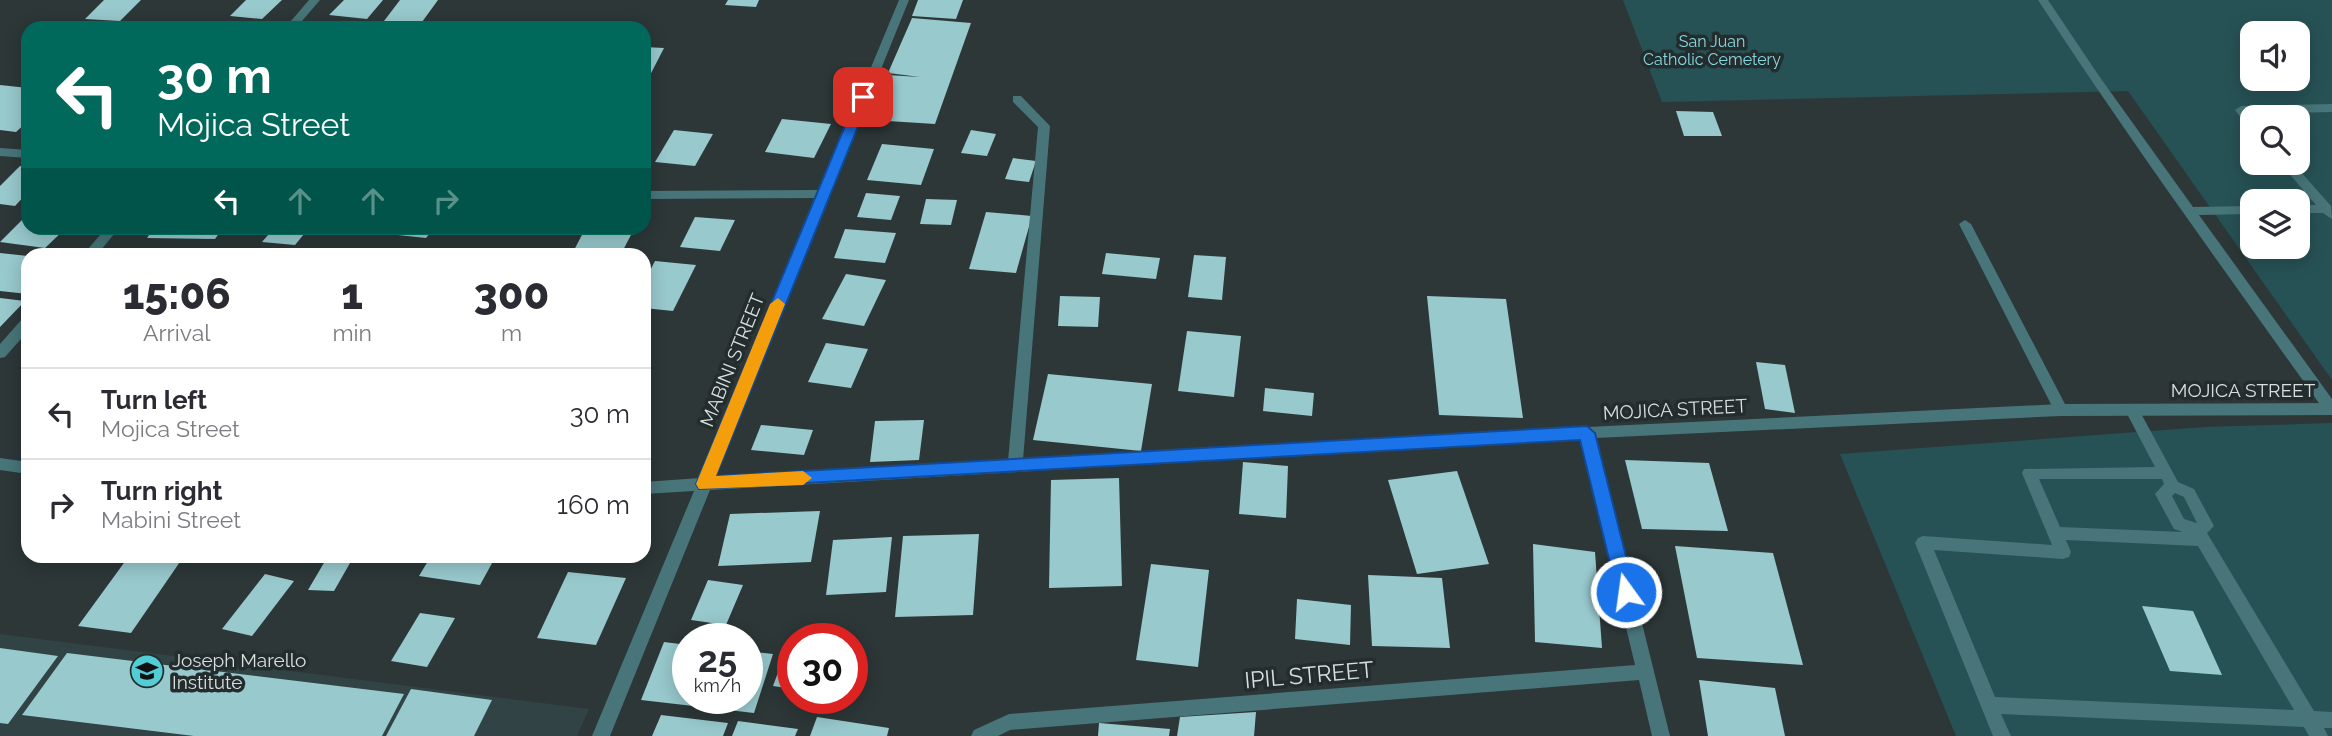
<!DOCTYPE html>
<style>
body{margin:0;font-family:Raleway,sans-serif;background:#f7f7f7;color:#2b2b33;height:100vh;display:flex;flex-direction:column;font-size:26px;white-space:nowrap}
*{box-sizing:border-box;margin:0}
p{font-size:23px;color:#7c7c81}
.icon{flex:none;width:38px;height:38px;fill:none;stroke:currentColor;stroke-width:2;stroke-linecap:round;stroke-linejoin:round}
.map{position:relative;flex:1;overflow:hidden}
.details{position:absolute;left:21px;top:248px;width:630px;height:315px;display:flex;flex-direction:column;background:#fff;border-radius:21px;box-shadow:0 4px 18px #0003}
.details>*{flex:none}
.top-card{position:absolute;left:21px;top:21px;width:630px;height:214px;border-radius:21px;box-shadow:0 4px 18px #0003;background:#00695c;color:#fff;overflow:hidden}
.tools{position:absolute;left:2240px;top:21px;display:grid;gap:14px}
.tools a{display:grid;place-items:center;width:70px;height:70px;border-radius:14px;background:#fff;box-shadow:0 4px 18px #0003;font-size:35px}
.speed{position:absolute;left:672px;top:623px;display:flex;gap:14px;font-size:35px;font-weight:700;text-align:center}
.speed>*{display:grid;place-content:center;width:91px;height:91px;border-radius:50%;background:#fff;box-shadow:0 4px 18px #0003;line-height:1}
.speed small{font-size:18px;font-weight:400}
.speed .limit{border:10px solid #d22;background:#fff;color:#111}
.pin{position:absolute;display:grid;place-items:center;width:60px;height:60px;color:#fff;margin:-30px;border-radius:14px;box-shadow:0 4px 10px #0006}
.me{position:absolute;width:77px;margin:-38px;rotate:346deg;stroke-linejoin:round;filter:drop-shadow(0 0 5px #0008)}
.turn{display:flex;align-items:center;gap:24px;height:147px;padding:0 21px;font-size:32px}
.turn .icon{width:91px;height:91px;stroke-width:2.5}
.turn b{display:block;font-size:49px;line-height:60px}
.lanes{display:flex;align-items:center;height:66px;padding:0 21px;background:#0003;justify-content:center;gap:35px;direction:ltr}
.lanes .off{opacity:.35}
.eta{display:flex;justify-content:space-evenly;align-items:center;height:119px;text-align:center}
.eta b{font-size:42px;font-weight:800;line-height:49px}
ul{padding:0;list-style:none}
li{display:flex;align-items:center;gap:21px;height:91px;padding:0 21px;border-top:2px solid #e1e1e2}
li div{flex:1}
li b{display:block;font-size:26px}
li em{font-style:normal}
.map>svg:first-child{display:block}
.built{fill:#314344}
.green{fill:#275255;fill-rule:evenodd}
.building{fill:#98c9cd}
.lines{fill:none;stroke-linecap:round;stroke-linejoin:round}
.lane{fill:#487579;fill-rule:evenodd}
.street{fill:#487579;fill-rule:evenodd}
.route{fill:#1a73e8;stroke:#114b97;stroke-width:2}
.slow{fill:#f59e0b}
.labels{text-anchor:middle;stroke-width:7;stroke-linejoin:round;paint-order:stroke}
.far-park-label{font-size:16px;fill:#85d8df;stroke:#242d2e}
.street-label{font-size:19px;fill:#d8dede;stroke:#242d2e}
.poi-label{font-size:19px;fill:#d8dede;stroke:#242d2e;text-anchor:start}
.near-street-label{font-size:23px;fill:#d8dede;stroke:#242d2e}
</style>
<div class="map">
<svg width="2332" height="736" viewBox="0 0 2332 736">
<rect width="100%" height="100%" fill="#2d3738"/>
<!-- built -->
<path class="built" d="M0 634 589 709 577 736H0Z"/>
<!-- green -->
<path class="green" d="M1623 0H2332V380L2128 91 1662 102ZM2252 33H2298V79H2252ZM2252 117H2298V163H2252ZM2252 201H2298V247H2252Z
M2332 423V736H1956L1840 454 2205 427Z"/>
<!-- building -->
<path class="building" d="M104 0H141L120 21 85 19Z
M246 0H282L262 19 230 16Z
M344 0H383L367 19 329 15Z
M400 0H438L422 22 384 21Z
M728 0H759L756 7 725 5Z
M918 0H963L956 19 912 16Z
M912 18 971 23 935 124 872 120 888 75 920 77 888 73Z
M644 47 664 48 646 83H644Z
M0 85 28 88V121L16 132 0 130Z
M1676 111 1713 112 1722 136H1684Z
M782 119 831 124 814 158 765 152Z
M674 130 713 134 695 166 655 162Z
M971 130 996 134 987 156 961 153Z
M882 144 934 149 921 185 867 180Z
M1013 158 1036 161 1029 182 1005 179Z
M20 166 28 167V192L15 206 0 204V186Z
M866 193 900 196 891 220 857 217Z
M926 199 957 200 951 225 920 224Z
M986 212 1032 216 1016 273 969 269Z
M28 214V228H66L45 248 0 242Z
M695 217 735 220 720 251 680 247Z
M154 228H223L215 239 147 238Z
M274 228H309L295 245 262 242Z
M383 228H434L426 238 379 233Z
M448 228H469L464 235 444 234Z
M585 229 632 233 620 256H571Z
M845 229 896 233 885 263 834 258Z
M356 249 404 254V256H351Z
M0 253 28 256V294L0 291Z
M1106 253 1160 258 1156 279 1102 274Z
M1194 255 1226 257 1222 300 1188 297Z
M655 261 696 265 673 311 644 308V282Z
M846 274 886 280 864 326 822 319Z
M1060 296 1100 297 1098 327 1058 326Z
M1427 296 1506 299 1523 418 1439 415Z
M0 298 25 301 0 327Z
M1187 331 1241 336 1234 397 1178 391Z
M826 343 868 349 851 388 808 382Z
M1756 362 1785 365 1795 413 1765 409Z
M1048 374 1152 384 1141 451 1033 440Z
M1265 388 1314 393 1312 416 1263 411Z
M924 420 919 460 870 462 875 421Z
M761 425 813 430 804 455 751 450Z
M1625 460 1709 463 1728 531 1642 529Z
M1243 462 1288 466 1286 518 1239 514Z
M1457 471 1489 564 1417 574 1388 480Z
M1119 478 1122 586 1049 588 1051 480Z
M820 511 811 562 718 566 730 514Z
M979 534 973 615 895 617 903 536Z
M892 537 886 592 826 595 833 540Z
M1533 544 1595 552 1602 648 1535 642Z
M1675 546 1773 553 1803 665 1697 658Z
M129 556H184L131 633 78 626Z
M328 556H354L334 591 308 590Z
M431 556H496L480 585 419 576Z
M1151 564 1209 570 1198 667 1136 660Z
M568 572 626 578 596 645 537 638Z
M265 574 294 581 252 636 222 629Z
M1368 575 1442 578 1450 648 1372 646Z
M708 580 743 585 726 625 691 620Z
M1297 599 1351 605 1350 645 1295 639Z
M2142 606 2193 611 2222 675 2170 671Z
M420 613 455 618 427 667 391 661Z
M664 642 688 645V698H747V651L773 654 754 713 641 700Z
M0 648 58 656 8 724 0 723Z
M67 653 404 694 382 736H194L22 715Z
M783 659 793 660V689L773 686Z
M1699 680 1775 688 1785 736H1708Z
M411 689 492 700 474 736H386Z
M1256 712 1254 736H1177L1180 717Z
M661 715 728 723 723 736H652Z
M817 717 889 728 887 736H810Z
M738 721 798 729 795 736H732Z
M1099 723 1170 729 1169 736H1098Z"/>
<g class="lines">
<!-- lane -->
<path class="lane" d="M2038 0H2048L2099 76 2193 207 2252 206V214L2199 215 2332 399V414L2326 413C2228 275 2130 141 2038 0Z
M2332 104V112L2250 114 2253 117 2252 128 2248 127 2235 110 2241 106Z
M2280 163H2293L2331 206 2332 219 2323 213H2298V205H2316Z
M1965 220 1971 224 2066 406 2068 410 2066 414H2056L1959 224Z
M2132 404 2137 406 2178 482 2194 489 2214 526 2207 533 2314 711 2332 712V728H2324L2328 736H2309L2304 727 2001 714 2011 736H1993L1915 543 1918 538 1923 536 2052 545 2022 473 2024 469 2155 467 2125 410 2127 406ZM2039 479H2162L2164 484 2155 494 2174 529 2183 532 2060 527ZM2175 493 2184 497 2197 523 2184 519 2172 496ZM2066 540 2198 546 2294 710 1995 697 1934 550 2063 559 2069 557 2071 552Z"/>
<!-- street -->
<path class="street" d="M309 0H320L296 28H285Z
M899 0H909L715 478 1008 461 1038 127 1013 102V96H1021L1050 126 1023 460 1587 427 2061 404 2332 403V415L2061 416 1596 438 1670 736H1652L1639 680 1010 730 998 736H971L974 730 1009 714 1635 665 1581 439 710 490 610 736H592L694 491 644 494V482L700 478 816 198 644 199V191L820 190Z
M0 148 28 150V158L0 156Z
M106 228H119L96 256H82Z
M28 317V331L5 357 0 358V344L23 318Z
M0 458 28 462V474L0 470Z"/>
</g>
<!-- route -->
<path class="route" d="M863 93 870 97 716 476 1587 426 1595 433 1635 592 1632 598H1619L1617 592 1580 440 699 489 696 484 857 97Z"/>
<!-- slow -->
<path class="slow" d="M778 298 785 304 716 476 803 471 812 478 803 485 699 489 696 484 770 304Z"/>
<!-- icons -->
<defs>
<symbol id="school-disc" viewBox="-11 -11 22 22"><circle r="9.5" fill="#52ccd5" stroke="#242d2e"/><path d="M0-5L7-2L0 1L-7-2ZM-4 1L0 2.5L4 1V4Q0 6-4 4Z" fill="#111"/></symbol>
</defs>
<g fill-rule="evenodd">
<use href="#school-disc" x="128" y="652" width="38" height="38"/>
</g>
<g class="labels">
<!-- far-park labels -->
<g class="far-park-label">
<text x="1712" y="47">San Juan<tspan x="1712" dy="18">Catholic Cemetery</tspan></text>
</g>
<!-- street labels -->
<g class="street-label">
<text transform="translate(732 360) rotate(-68)" y="7">MABINI STREET</text>
<text x="2243" y="397">MOJICA STREET</text>
<text transform="translate(1675 409) rotate(-3)" y="7">MOJICA STREET</text>
</g>
<!-- poi labels -->
<g class="poi-label">
<text x="172" y="667">Joseph Marello<tspan x="172" dy="22">Institute</tspan></text>
</g>
<!-- near-street labels -->
<g class="near-street-label">
<text transform="translate(1309 675) rotate(-5)" y="8">IPIL STREET</text>
</g>
</g>
</svg>
<div class="tools">
<a><svg class="icon" aria-label="sound" viewBox="0 0 24 24"><path d="M4 9h4l5-4v14l-5-4H4zM17 9q2 3 0 6"/></svg></a>
<a><svg class="icon" aria-label="search" viewBox="0 0 24 24"><circle cx="10" cy="10" r="6"/><path d="M15 15l6 6"/></svg></a>
<a><svg class="icon" aria-label="layers" viewBox="0 0 24 24"><path d="M12 4l9 5-9 5-9-5zM3 14l9 5 9-5"/></svg></a>
</div>
<div class="speed"><div>25<small>km/h</small></div><div class="limit">30</div></div>
<div class="pin" style="left:863px;top:97px;background:#d93025"><svg class="icon" aria-label="arrive" viewBox="0 0 24 24"><path d="M6 21V4h12l-3 4 3 4H6"/></svg></div>
<svg class="me" style="left:1626px;top:592px" viewBox="-20 -20 40 40"><circle r="17" fill="#1a73e8" stroke="#fff" stroke-width="3"/><path d="M0-11L8 9 0 5-8 9z" fill="#fff"/></svg>
<div class="top-card">
<div class="turn"><svg class="icon" aria-label="left" viewBox="0 0 24 24"><path d="M17 20v-9H6M10 6l-5 5 5 5"/></svg><div><b>30 m</b>Mojica Street</div></div>
<div class="lanes"><svg class="icon" aria-label="left" viewBox="0 0 24 24"><path d="M17 20v-9H6M10 6l-5 5 5 5"/></svg><svg class="icon off" aria-label="ahead" viewBox="0 0 24 24"><path d="M12 20V5M6 11l6-6 6 6"/></svg><svg class="icon off" aria-label="ahead" viewBox="0 0 24 24"><path d="M12 20V5M6 11l6-6 6 6"/></svg><svg class="icon off" aria-label="right" viewBox="0 0 24 24"><path d="M7 20v-9h11M14 6l5 5-5 5"/></svg></div>
</div>
<section class="details">
<div class="eta">
<div><b>15:06</b><p>Arrival</p></div>
<div><b>1</b><p>min</p></div>
<div><b>300</b><p>m</p></div>
</div>
<ul>
<li><svg class="icon" aria-label="left" viewBox="0 0 24 24"><path d="M17 20v-9H6M10 6l-5 5 5 5"/></svg><div><b>Turn left</b><p>Mojica Street</p></div><em>30 m</em></li>
<li><svg class="icon" aria-label="right" viewBox="0 0 24 24"><path d="M7 20v-9h11M14 6l5 5-5 5"/></svg><div><b>Turn right</b><p>Mabini Street</p></div><em>160 m</em></li>
</ul>
</section>
</div>
